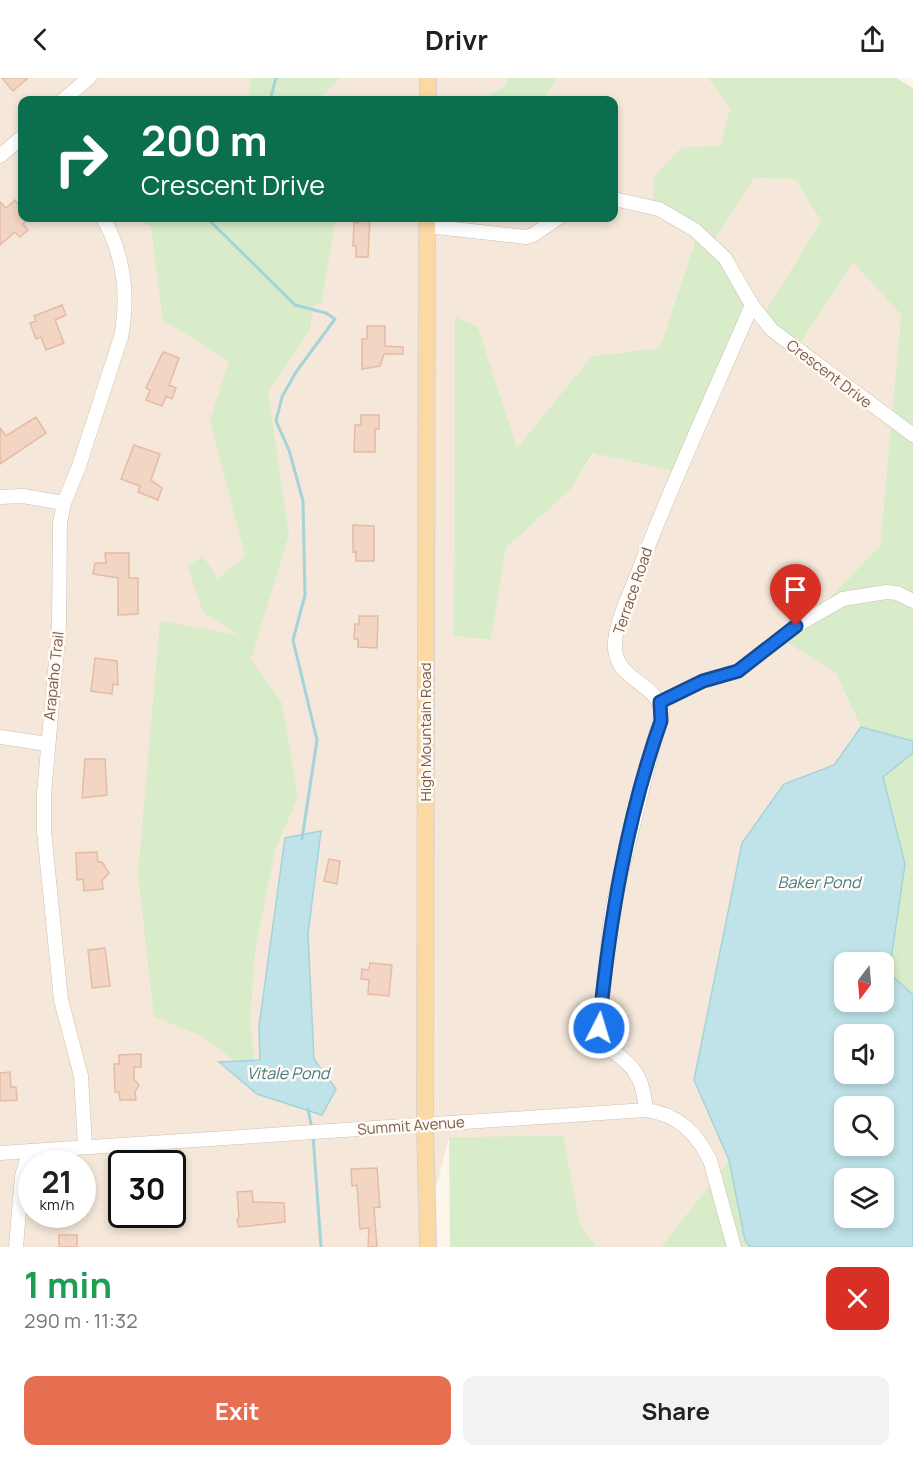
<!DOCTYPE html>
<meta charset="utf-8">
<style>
body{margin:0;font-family:Manrope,sans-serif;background:#f2f2f2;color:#202124;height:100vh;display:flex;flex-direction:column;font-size:22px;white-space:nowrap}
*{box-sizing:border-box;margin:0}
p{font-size:20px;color:#757577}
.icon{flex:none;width:33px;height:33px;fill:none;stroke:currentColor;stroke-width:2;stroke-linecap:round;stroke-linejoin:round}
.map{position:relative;height:1169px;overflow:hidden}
.panel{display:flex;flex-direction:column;background:#fff;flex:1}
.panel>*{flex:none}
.hud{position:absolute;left:18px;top:18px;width:600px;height:126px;border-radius:12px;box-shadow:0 3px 9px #0003;background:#0b6e4f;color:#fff;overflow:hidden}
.needle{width:39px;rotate:196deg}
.fabs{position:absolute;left:834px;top:874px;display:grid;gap:12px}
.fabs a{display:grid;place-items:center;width:60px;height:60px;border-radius:12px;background:#fff;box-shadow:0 3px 9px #0003;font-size:30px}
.speed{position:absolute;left:18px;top:1072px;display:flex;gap:12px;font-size:30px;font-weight:700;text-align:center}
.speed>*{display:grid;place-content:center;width:78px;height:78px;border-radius:50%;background:#fff;box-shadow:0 3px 9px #0003;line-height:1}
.speed small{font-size:15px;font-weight:400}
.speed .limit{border:3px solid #111;border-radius:9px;background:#fff;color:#111}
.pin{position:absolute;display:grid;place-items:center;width:51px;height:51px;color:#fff;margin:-62px -26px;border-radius:50% 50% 50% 0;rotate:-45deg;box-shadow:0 0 6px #0007}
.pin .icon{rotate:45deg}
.me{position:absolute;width:66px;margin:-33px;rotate:5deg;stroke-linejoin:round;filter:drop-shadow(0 0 4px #0008)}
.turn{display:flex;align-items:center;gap:21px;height:126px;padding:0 24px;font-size:27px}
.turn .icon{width:78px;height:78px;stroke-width:2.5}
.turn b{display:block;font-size:42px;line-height:51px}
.round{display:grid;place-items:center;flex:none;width:63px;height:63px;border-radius:12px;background:#f2f2f2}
.headline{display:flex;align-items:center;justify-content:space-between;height:102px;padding:0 24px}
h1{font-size:36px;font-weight:700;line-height:45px;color:#1e9e55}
.button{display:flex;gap:12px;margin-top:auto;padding:12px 24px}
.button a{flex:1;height:69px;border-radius:12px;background:#e76f51;color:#fff;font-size:24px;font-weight:700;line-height:69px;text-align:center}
.button a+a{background:#f2f2f2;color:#202124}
header{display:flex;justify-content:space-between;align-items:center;height:78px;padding:0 24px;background:#fff;font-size:27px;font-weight:700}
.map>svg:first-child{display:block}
.residential{fill:#f5e8da;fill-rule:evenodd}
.green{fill:#d8ecc9}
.water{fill:#bfe3e8;stroke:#a5d3da;stroke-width:1.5;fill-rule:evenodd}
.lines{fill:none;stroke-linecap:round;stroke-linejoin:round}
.stream{stroke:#a5d3da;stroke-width:3}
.building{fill:#f3d5c3;stroke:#e6bba3;stroke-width:1.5}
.minor-casing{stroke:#d1beb0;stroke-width:15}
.major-casing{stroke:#dad1cd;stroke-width:18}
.minor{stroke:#fff;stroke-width:14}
.major{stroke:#fbd9a5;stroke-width:16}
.route-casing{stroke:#114b97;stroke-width:15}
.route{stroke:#1a73e8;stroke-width:10}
.labels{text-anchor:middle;stroke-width:5;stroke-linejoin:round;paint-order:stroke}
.street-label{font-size:15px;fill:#7a5c4d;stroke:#fffaf3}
.water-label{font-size:16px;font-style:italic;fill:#437c86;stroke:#fffaf3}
</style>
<header><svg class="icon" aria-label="back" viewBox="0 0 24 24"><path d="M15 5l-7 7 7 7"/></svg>Drivr<svg class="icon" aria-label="share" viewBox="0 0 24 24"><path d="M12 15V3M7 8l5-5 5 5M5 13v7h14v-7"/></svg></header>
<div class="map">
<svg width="913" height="1169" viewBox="0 0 913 1169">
<rect width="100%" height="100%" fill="#fdf6ec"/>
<!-- residential -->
<path class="residential" d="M0 0H507L506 7 485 21 495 22H22V140H614V22H543L557 0H708L730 31 720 68 682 69 697 157 660 270 592 278 517 371 478 250 455 239 454 558 491 562 506 470 571 411 594 375 677 394 710 169 754 100 795 101 821 143 760 244 798 269 853 183 901 237 880 468 786 563 835 594 861 649 834 687 784 706 694 1001 729 1082 661 1169H587L449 1059 421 1169H0ZM32 1086H82V1137H32ZM122 1086H172V1137H122Z"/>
<!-- green -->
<path class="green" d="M250 0H340L317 22H249Z
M507 0H557L543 22 484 20 506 7Z
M708 0H896L913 10V663L861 649 835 594 786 564 880 468 901 237 853 184 798 269 759 244 821 143 795 101 754 100 710 169 748 225 677 394 593 375 571 411 506 470 491 562 454 558 455 239 478 249 517 370 592 278 660 270 697 157 653 125 654 99 682 69 720 68 730 31Z
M136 140H336L321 226 313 227 310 252 268 314 289 457 251 581 282 625 298 719 275 772 255 874 250 943 256 999 200 957 154 939 138 797 160 543 240 557 203 534 187 488 203 478 218 501 245 478 210 342 229 283 163 242 151 149Z
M913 675V917L889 895 905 786 883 699Z
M563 1058 580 1147 597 1169H450L449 1059Z
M729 1082 745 1162 750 1169H661Z"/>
<!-- water -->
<path class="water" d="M861 649 913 663V675L883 699 905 786 889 895 913 917V1169H750L745 1162 729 1082 694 1002 742 765 784 706 834 687ZM844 885H884V924H844ZM844 957H884V996H844ZM844 1029H884V1068H844ZM844 1101H884V1140H844Z
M321 753 308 856 314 981 336 1011 322 1037 257 1016 219 984 260 982 259 948 285 760Z"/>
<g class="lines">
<!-- stream -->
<path class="stream" d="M270 22 276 0
M207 140 295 227 326 235 335 241 296 294 282 319 276 343 289 372 303 423 305 517 293 562 317 662 302 761
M308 1031 312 1051
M313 1057 321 1169"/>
</g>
<!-- building -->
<path class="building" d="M2 0H28L13 13Z
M15 122 22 131V140H30L23 146 28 152 20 159 15 154 0 167V124L6 130Z
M358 140H370L368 179H356V168H353L354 144 358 145Z
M62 227 66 237 55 242 64 265 46 272 41 259 36 261 30 245 36 243 34 238Z
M367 248H385V268L403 269V276H384L380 288 362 291V261H367Z
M163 274 179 280 169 307 176 310 172 321 166 318 162 328 146 322 150 312 146 310Z
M361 337H379V351H375V374H354L355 347H361Z
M36 339 46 355 0 386V350L6 358Z
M134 367 160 376 151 402 162 410 158 422 138 414 140 408 121 401Z
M353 447 374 448V483H356V473L353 474Z
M105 475H129V500H138V536L118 537V500L93 496 95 485H106Z
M359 538H378L377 570 358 569V561H354L355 546H359Z
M95 580 117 583 118 607 113 606 112 616 91 613Z
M85 681H105L107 717 82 720Z
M97 774 98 784H102L109 795 102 803 103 811 84 813 83 801 77 802 76 775Z
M329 781 340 783 337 806 324 803Z
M105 870 110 908 92 910 88 872Z
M370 885 392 887 389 918 368 916 369 902 361 901 362 891 369 892Z
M141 976V989H134V1001L139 1007 135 1014 136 1022H120L119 1014H115L114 986H119V977Z
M10 994 11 1009H16L17 1022 0 1023V995Z
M377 1090 380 1129 374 1130 377 1169H368L369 1150 360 1151 357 1107 352 1108 351 1091Z
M252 1113 253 1124 284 1125 285 1144 239 1149 237 1142 239 1139 237 1114Z
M59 1157H77V1169H59Z"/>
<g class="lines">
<defs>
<path id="minor" d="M63 22 89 0
M0 78 22 59
M614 121 659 131 695 152 725 180 752 227 772 252 913 357
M427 148 526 159 533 157 558 140
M0 419 23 418 64 425
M660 624 703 603 738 593 796 548 843 521 886 514 897 515 913 523
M0 659 47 666
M646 1032C644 1018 643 1006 635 994 623 976 604 974 599 950L612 831 662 633C655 604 618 603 615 571 613 549 631 513 639 492 673 402 714 315 752 227
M85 1068 81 998 61 922 44 753V716L59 548 60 445 64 425 79 388 121 259C129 217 124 177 103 140
M0 1075 646 1032C677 1036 696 1054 710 1082L734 1169
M16 1169 22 1098 30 1073"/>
<path id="major" d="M428 22V0
M427 140 425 1047 428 1169"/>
</defs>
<!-- minor casing -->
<use href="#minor" class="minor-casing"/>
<!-- major casing -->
<use href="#major" class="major-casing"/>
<!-- minor -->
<use href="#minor" class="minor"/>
<!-- major -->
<use href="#major" class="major"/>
</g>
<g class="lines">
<defs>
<path id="route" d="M599 950C609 846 626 742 661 643L660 624 703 603 738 593 796 548"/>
</defs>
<!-- route casing -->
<use href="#route" class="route-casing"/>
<!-- route -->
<use href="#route" class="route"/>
</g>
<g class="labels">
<!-- street labels -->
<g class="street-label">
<text transform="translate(829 296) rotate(37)" y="5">Crescent Drive</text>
<text transform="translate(633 513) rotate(-71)" y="5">Terrace Road</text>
<text transform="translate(54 598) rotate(-84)" y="5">Arapaho Trail</text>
<text transform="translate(426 654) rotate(-90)" y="5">High Mountain Road</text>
<text transform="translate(411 1048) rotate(-4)" y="5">Summit Avenue</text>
</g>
<!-- water labels -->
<g class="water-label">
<text x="819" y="810">Baker Pond</text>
<text x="288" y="1001">Vitale Pond</text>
</g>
</g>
</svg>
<div class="fabs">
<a><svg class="needle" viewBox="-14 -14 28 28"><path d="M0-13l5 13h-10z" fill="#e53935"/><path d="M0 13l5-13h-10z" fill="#757577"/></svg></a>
<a><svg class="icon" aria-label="sound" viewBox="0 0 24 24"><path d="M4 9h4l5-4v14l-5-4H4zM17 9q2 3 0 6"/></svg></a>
<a><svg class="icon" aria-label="search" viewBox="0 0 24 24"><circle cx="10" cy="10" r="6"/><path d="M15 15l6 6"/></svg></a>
<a><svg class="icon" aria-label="layers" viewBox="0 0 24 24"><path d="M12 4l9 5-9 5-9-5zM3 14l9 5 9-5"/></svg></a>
</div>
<div class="speed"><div>21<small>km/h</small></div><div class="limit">30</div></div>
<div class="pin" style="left:796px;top:548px;background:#d93025"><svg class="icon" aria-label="arrive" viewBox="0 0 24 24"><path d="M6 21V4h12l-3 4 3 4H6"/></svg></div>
<svg class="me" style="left:599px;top:950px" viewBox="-20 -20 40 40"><circle r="17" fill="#1a73e8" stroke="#fff" stroke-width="3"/><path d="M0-11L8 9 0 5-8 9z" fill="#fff"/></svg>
<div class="hud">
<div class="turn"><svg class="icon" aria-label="right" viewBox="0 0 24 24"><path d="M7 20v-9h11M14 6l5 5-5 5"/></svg><div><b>200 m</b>Crescent Drive</div></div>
</div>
</div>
<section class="panel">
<div class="headline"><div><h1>1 min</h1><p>290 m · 11:32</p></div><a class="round" style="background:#d93025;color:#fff"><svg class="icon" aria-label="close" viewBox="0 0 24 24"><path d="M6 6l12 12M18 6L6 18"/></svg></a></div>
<div class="button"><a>Exit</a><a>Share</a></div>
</section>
